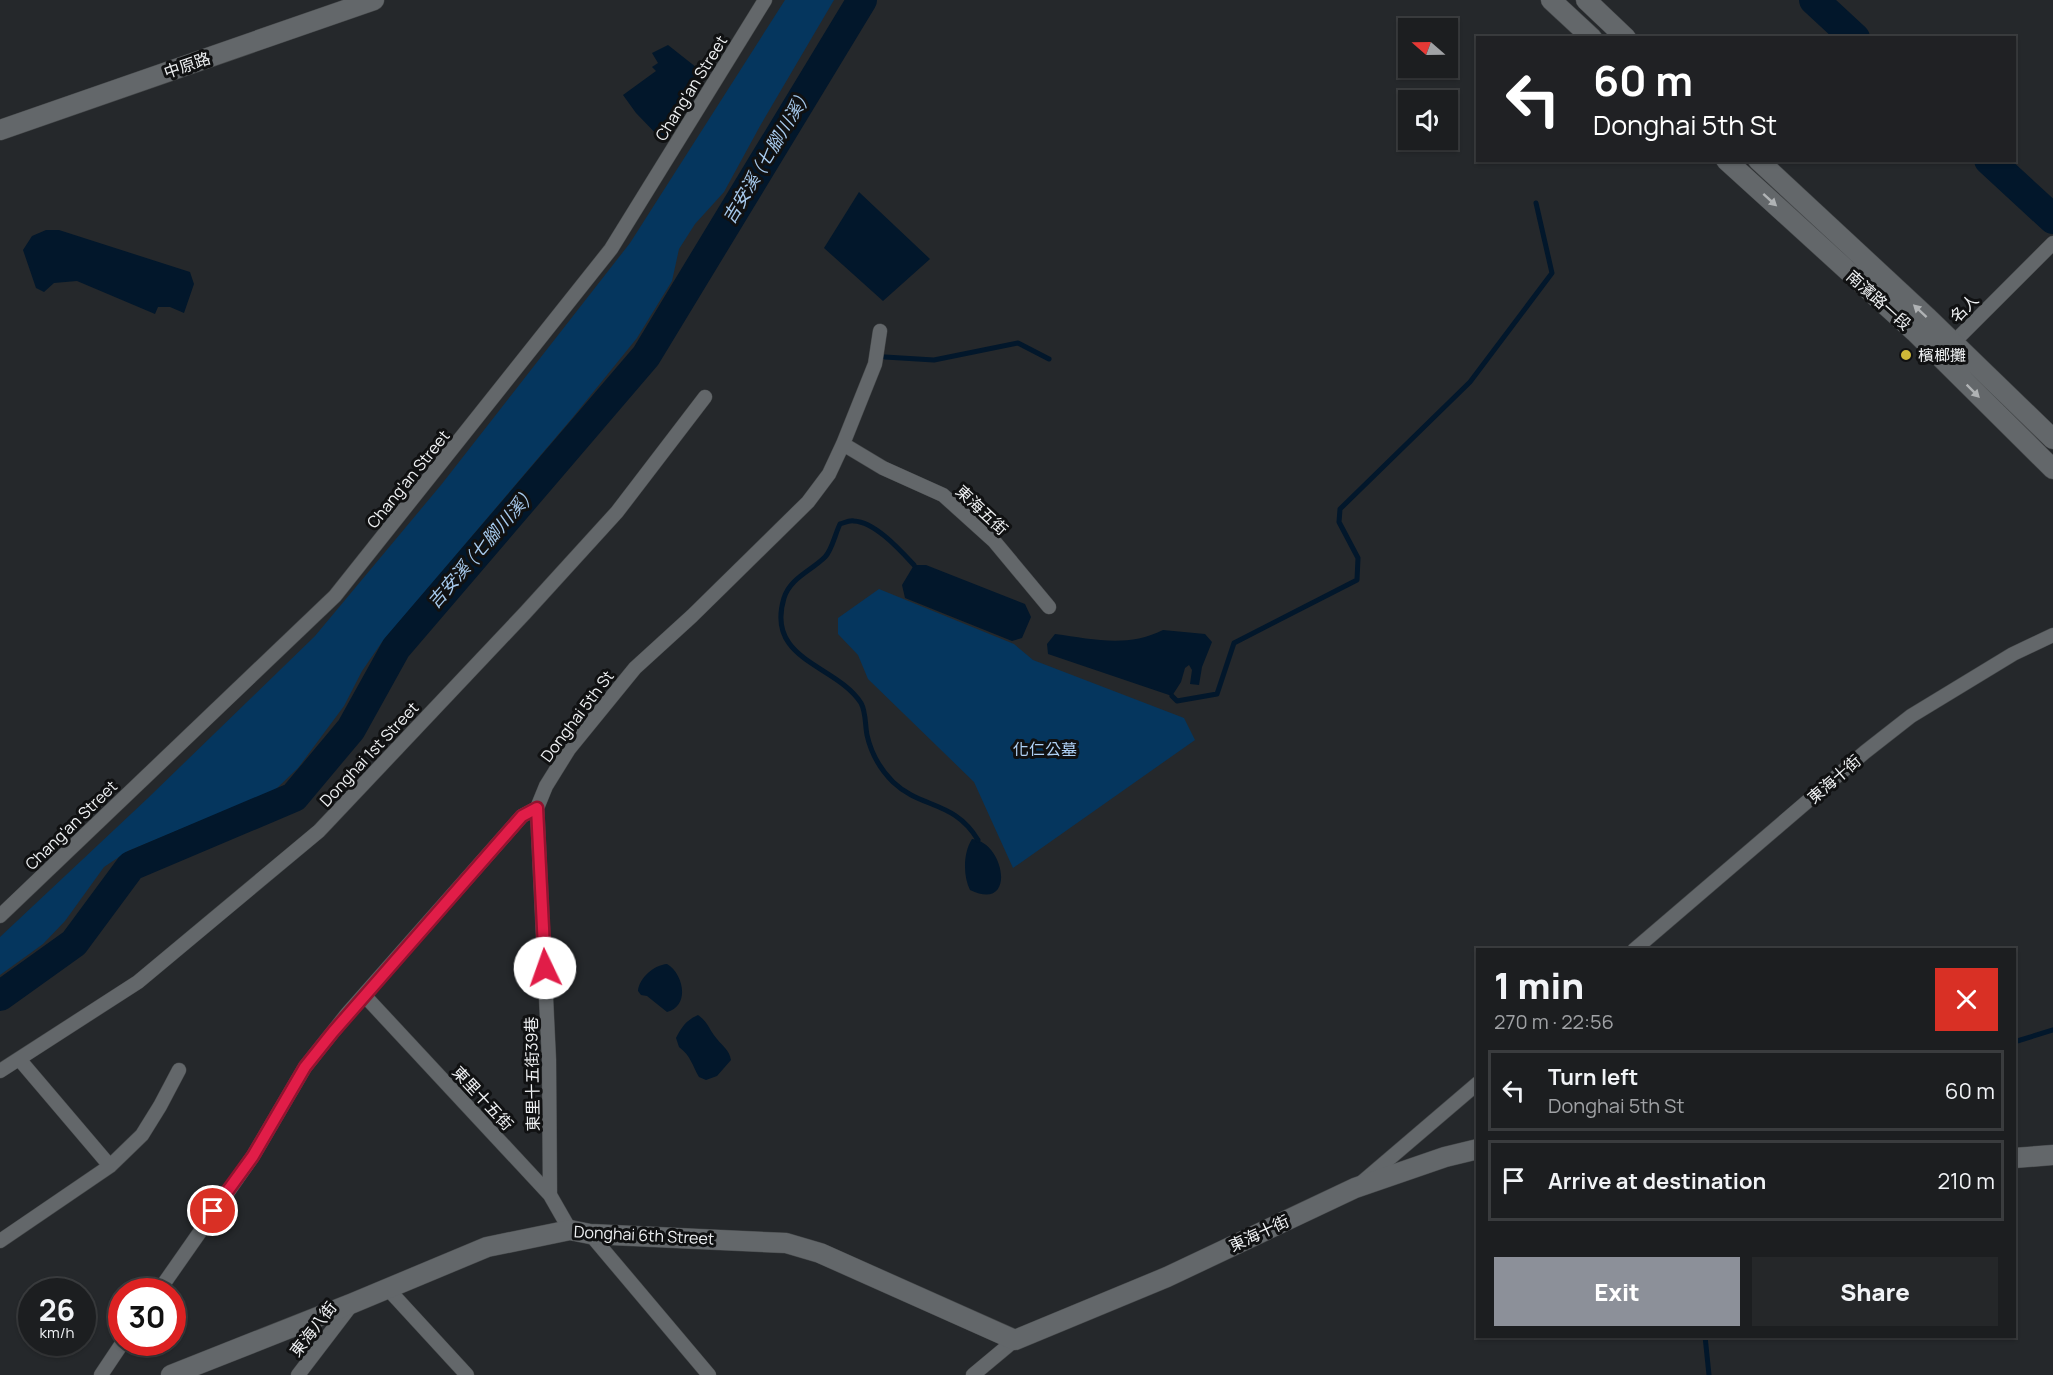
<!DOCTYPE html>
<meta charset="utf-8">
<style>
body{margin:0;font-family:Manrope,"Noto Sans TC",sans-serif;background:#252729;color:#f1f3f6;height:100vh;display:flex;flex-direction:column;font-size:22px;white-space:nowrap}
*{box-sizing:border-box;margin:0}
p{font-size:20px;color:#a0a2a5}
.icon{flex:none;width:33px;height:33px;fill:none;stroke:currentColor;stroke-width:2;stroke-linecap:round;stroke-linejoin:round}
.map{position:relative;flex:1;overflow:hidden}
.drawer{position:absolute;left:1476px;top:948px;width:540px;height:390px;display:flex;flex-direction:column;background:#1c1e20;border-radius:0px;box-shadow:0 2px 4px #0004,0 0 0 2px #3a3c3e}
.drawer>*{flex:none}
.hud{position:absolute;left:1476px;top:36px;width:540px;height:126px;border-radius:0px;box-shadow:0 2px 4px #0004,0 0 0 2px #3a3c3e;background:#202124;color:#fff;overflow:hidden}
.needle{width:39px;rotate:290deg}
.tools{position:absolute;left:1398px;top:18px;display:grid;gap:12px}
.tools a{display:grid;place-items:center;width:60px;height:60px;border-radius:0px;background:#1c1e20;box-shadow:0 2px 4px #0004,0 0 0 2px #3a3c3e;font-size:30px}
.speed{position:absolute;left:18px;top:1278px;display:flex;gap:12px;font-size:30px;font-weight:700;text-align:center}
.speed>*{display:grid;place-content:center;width:78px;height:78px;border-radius:50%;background:#1c1e20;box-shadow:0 2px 4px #0004,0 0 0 2px #3a3c3e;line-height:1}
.speed small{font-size:15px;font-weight:400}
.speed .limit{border:9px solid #d22;background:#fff;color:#111}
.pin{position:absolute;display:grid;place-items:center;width:51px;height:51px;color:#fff;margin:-26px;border:3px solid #fff;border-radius:50%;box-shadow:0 2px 6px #0007}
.me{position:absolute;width:66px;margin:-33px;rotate:357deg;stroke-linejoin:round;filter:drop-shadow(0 0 4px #0008)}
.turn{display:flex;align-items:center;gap:21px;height:126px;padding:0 18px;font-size:27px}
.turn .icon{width:78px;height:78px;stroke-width:2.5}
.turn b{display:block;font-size:42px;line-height:51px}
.round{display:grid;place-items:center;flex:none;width:63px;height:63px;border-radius:0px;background:#252729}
.headline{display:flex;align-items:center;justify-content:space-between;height:102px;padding:0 18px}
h1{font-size:36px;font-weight:800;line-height:45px}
.primary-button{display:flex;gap:12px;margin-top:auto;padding:12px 18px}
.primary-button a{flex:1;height:69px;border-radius:0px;background:#8c9099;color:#fff;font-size:24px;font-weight:800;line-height:69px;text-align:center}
.primary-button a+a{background:#252729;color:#f1f3f6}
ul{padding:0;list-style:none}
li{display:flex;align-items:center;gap:18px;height:81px;margin:0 12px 9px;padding:0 6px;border:3px solid #3a3c3e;border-radius:0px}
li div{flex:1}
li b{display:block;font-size:22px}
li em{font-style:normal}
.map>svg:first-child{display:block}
.green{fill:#05365e}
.water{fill:#02172b}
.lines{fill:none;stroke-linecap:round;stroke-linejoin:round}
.stream{stroke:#02172b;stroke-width:5}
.river{stroke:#02172b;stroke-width:30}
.street-casing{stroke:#444749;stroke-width:15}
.secondary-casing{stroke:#444749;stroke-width:21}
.street{stroke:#63676a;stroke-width:14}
.secondary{stroke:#63676a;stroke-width:20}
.oneway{fill:#b0b3b5}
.route-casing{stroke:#92132f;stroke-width:15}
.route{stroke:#e11d48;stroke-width:10}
.poi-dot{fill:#ceb838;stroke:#101112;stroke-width:2}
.labels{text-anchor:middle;stroke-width:6;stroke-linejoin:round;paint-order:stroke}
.street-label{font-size:16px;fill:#eff1f3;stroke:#101112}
.poi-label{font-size:16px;fill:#eff1f3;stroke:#101112;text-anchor:start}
.park-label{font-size:16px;fill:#b0d2f6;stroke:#101112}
.water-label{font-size:18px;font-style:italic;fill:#a7caed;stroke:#101112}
</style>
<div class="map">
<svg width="2053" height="1375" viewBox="0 0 2053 1375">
<rect width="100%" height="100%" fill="#25282b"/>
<!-- green -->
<path class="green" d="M785 0H834L760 126 724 192 695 224 679 249 672 281 637 338 573 417 382 642 362 671 344 706 298 768 275 790 128 851 104 867 65 921 43 944 0 975V937L148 798 315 636 441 485 630 243Z
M879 589 1014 644 1033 660 1184 718 1195 740 1013 868 974 782 868 679 858 655 838 634V618Z"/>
<!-- water -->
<path class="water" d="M668 45 706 75 664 142 636 113 623 95 656 71 652 67 658 63 652 53Z
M859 192 930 259 883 301 824 248Z
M46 230H59L190 272 194 284 184 313 170 307H158L155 314 77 281 54 283 44 292 36 288 23 250 32 236Z
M914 565H926L1025 604 1031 617 1022 638 1012 641 905 598 902 585Z
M1163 630 1205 634 1212 642 1202 667 1199 685 1190 684 1192 670 1189 665 1185 668 1181 682 1172 696 1048 654 1047 644 1055 634C1093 639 1127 648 1163 630Z
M972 839C1005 842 1017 913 970 890 963 876 963 853 972 839Z
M667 964C684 974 690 1006 667 1012L647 996 641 995 638 991C639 978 654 965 667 964Z
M698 1015C709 1023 709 1030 717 1039 723 1047 729 1049 731 1060L717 1076 706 1080 699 1077C692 1065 691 1056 679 1047L676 1038C682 1026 687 1020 698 1015Z"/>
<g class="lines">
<!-- stream -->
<path class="stream" d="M885 357 934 360 1018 343 1049 359
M914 565C900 550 875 522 854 521 849 520 844 523 840 524 835 534 832 550 825 557 811 571 790 578 784 598 765 661 836 664 861 703 866 712 865 725 867 735 871 753 880 769 893 782 921 809 954 800 978 840
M1172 696 1177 701 1217 694 1234 643 1357 580 1358 558 1339 522 1340 509 1470 382 1552 273 1536 203
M2014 1042 2053 1030
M1705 1336 1709 1375"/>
<!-- river -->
<path class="river" d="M1814 0 1855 38
M1989 160 2053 219
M0 996 74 943 131 866 294 797 351 729 396 648 646 356 862 0"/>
<defs>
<path id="street" d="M1947 349 2053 243
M843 444 883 468 943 495 994 541 1049 607
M537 808 549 1060 550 1195
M0 916 335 596 611 249 765 0
M1634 950 1865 752 1911 716 2013 654 2053 635
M364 995 550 1195 570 1230
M19 1059 110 1166
M0 1071 138 982 319 831 525 613 617 512 705 397
M1361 1183 1478 1083
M590 1234 709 1375
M0 1241 110 1166 142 1135 160 1106 179 1070
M387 1288 467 1375
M158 1292 253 1156 305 1067 347 1014 522 816 537 808 546 786 569 749 635 668 692 616 808 502 829 474 843 444 875 364 880 331
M101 1375 123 1342
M298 1375 353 1303
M973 1375 1015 1340"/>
<path id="secondary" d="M1551 0 1592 38
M1586 0 1626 38
M0 130 374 0
M1726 160 1915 332 2053 469
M1758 160 1927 317 2053 439
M2014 1158 2053 1155
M171 1375 353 1303 487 1247 570 1230 590 1234 786 1243 820 1253 1015 1340 1167 1277 1355 1188 1445 1157 1478 1149"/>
</defs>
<!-- street casing -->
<use href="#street" class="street-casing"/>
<!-- secondary casing -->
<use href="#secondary" class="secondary-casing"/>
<!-- street -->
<use href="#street" class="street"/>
<!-- secondary -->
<use href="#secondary" class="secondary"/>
</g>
<!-- one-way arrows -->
<defs><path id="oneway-solid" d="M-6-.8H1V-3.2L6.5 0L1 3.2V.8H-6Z" transform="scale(1.5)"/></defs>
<g class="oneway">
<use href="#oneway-solid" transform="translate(1770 200) rotate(42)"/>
<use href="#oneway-solid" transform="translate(1920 311) rotate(-137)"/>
<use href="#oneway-solid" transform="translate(1973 391) rotate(45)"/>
</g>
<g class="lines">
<defs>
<path id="route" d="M213 1211 253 1156 305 1067 333 1032 522 816 537 808 545 968"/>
</defs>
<!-- route casing -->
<use href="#route" class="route-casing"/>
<!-- route -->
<use href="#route" class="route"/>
</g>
<!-- markers -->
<circle class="poi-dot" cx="1906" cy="355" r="6"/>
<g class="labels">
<!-- street labels -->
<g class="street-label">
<text transform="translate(187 65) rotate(-19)" y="6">中原路</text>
<text transform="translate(691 88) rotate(-58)" y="6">Chang'an Street</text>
<text transform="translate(1879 300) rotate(42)" y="6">南濱路一段</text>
<text transform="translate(1964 308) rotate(-45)" y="6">名人</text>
<text transform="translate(408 479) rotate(-51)" y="6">Chang'an Street</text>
<text transform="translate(982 510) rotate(43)" y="6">東海五街</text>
<text transform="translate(577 716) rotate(-53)" y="6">Donghai 5th St</text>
<text transform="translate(369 754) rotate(-47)" y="6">Donghai 1st Street</text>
<text transform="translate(1834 779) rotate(-41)" y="6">東海十街</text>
<text transform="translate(71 825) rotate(-44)" y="6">Chang'an Street</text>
<text transform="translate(532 1074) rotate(-91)" y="6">東里十五街39巷</text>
<text transform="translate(483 1098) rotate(47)" y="6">東里十五街</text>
<text transform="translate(1259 1233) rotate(-25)" y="6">東海十街</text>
<text transform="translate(644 1235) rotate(3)" y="6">Donghai 6th Street</text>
<text transform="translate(313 1329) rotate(-52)" y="6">東海八街</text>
</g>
<!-- poi labels -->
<g class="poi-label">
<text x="1918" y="361">檳榔攤</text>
</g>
<!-- park labels -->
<g class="park-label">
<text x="1045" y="755">化仁公墓</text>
</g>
<!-- water labels -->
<g class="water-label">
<text transform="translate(765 160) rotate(-59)" y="6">吉安溪 (七腳川溪)</text>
<text transform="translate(479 551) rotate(-49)" y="6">吉安溪 (七腳川溪)</text>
</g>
</g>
</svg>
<div class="tools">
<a><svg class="needle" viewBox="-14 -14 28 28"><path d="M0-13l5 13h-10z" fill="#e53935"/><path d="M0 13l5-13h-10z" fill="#a0a2a5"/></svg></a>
<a><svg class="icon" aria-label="sound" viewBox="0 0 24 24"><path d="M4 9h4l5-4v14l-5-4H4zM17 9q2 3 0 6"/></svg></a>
</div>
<div class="speed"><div>26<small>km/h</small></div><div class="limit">30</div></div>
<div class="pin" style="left:213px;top:1211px;background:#d93025"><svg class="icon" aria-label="arrive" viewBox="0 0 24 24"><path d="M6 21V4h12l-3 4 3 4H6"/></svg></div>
<svg class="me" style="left:545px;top:968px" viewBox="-20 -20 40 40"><circle r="19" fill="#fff"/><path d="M0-13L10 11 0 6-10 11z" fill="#e11d48"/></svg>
<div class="hud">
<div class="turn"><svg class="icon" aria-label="left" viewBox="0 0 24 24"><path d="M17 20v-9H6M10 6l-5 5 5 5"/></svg><div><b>60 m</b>Donghai 5th St</div></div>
</div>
<section class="drawer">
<div class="headline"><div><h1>1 min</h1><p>270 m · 22:56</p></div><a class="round" style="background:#d93025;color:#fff"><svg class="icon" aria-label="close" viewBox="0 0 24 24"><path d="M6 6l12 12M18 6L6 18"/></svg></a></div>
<ul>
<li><svg class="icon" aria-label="left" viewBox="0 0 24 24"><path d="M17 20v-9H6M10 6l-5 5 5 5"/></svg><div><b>Turn left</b><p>Donghai 5th St</p></div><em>60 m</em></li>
<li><svg class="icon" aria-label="arrive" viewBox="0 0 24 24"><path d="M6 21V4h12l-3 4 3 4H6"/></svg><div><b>Arrive at destination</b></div><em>210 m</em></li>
</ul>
<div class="primary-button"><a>Exit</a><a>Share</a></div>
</section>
</div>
